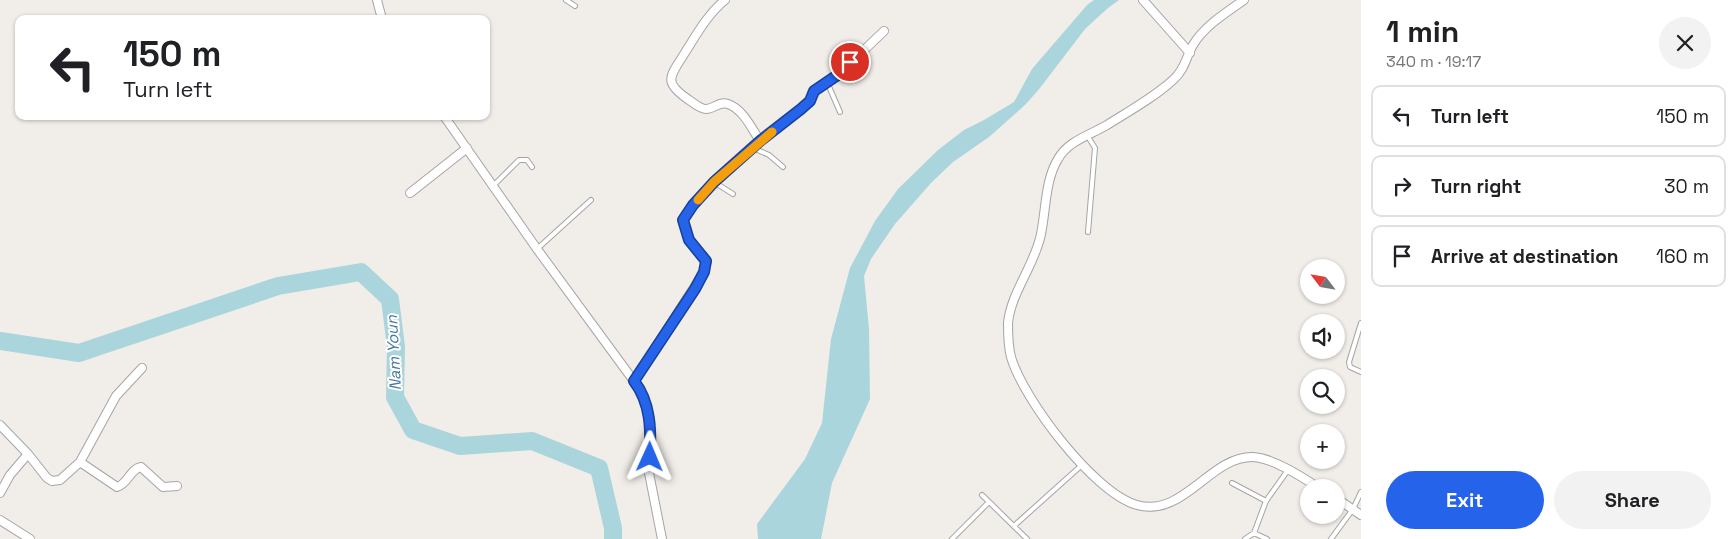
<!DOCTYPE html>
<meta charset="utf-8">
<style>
body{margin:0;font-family:"Space Grotesk",sans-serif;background:#f2f2f2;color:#202124;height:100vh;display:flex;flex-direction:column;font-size:19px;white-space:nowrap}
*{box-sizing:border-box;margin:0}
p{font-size:16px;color:#757577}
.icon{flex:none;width:28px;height:28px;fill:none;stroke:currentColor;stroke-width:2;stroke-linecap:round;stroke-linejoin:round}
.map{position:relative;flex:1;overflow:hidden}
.side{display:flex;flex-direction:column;background:#fff;width:375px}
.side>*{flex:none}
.top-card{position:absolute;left:15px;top:15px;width:475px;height:105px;border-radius:10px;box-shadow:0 1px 4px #0004;background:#fff;color:#202124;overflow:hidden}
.needle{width:32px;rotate:301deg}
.tools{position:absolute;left:1300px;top:259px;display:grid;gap:10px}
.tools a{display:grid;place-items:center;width:45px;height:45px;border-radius:50%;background:#fff;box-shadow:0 1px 4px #0004;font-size:25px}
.pin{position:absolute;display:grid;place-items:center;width:42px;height:42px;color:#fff;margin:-21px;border:2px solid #fff;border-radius:50%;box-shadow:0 1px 5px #0007}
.me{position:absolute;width:55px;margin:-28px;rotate:1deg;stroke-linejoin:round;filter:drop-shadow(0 0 4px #0008)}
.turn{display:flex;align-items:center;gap:18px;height:105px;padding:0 25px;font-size:22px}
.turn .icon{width:65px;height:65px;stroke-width:2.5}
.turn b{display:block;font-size:35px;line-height:42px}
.round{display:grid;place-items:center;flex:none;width:52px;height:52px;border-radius:26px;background:#f2f2f2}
.head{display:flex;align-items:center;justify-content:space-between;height:85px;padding:0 25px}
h1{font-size:30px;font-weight:800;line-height:38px}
.cta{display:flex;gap:10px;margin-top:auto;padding:10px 25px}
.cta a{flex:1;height:58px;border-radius:30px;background:#2563eb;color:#fff;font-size:20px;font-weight:800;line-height:58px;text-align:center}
.cta a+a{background:#f2f2f2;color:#202124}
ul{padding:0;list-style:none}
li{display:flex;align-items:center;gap:15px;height:62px;margin:0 10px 8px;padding:0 15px;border:2px solid #e0e0e0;border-radius:10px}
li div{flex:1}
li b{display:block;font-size:19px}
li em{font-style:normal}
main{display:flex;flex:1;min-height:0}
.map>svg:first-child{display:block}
.water{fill:#abd5dc}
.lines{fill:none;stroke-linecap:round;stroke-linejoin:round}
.river{stroke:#abd5dc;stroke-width:18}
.lane-casing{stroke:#a5a5a5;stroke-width:6}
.street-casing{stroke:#a5a5a5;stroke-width:10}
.lane{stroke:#fff;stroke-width:4}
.street{stroke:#fff;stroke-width:8}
.route-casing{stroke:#184099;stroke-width:12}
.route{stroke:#2563eb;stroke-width:9}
.slow{stroke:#f59e0b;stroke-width:9}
.labels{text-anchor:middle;stroke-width:4;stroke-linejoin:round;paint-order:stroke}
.water-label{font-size:16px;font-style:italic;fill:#4a7a9e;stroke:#fff}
</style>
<main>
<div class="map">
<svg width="1361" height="539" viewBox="0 0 1361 539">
<rect width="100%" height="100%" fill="#f1ede8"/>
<!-- water -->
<path class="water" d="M1094 0H1119L1108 8 1085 29 1040 88 1026 104 989 137 953 162 931 183 895 224 871 259 864 276 869 329 870 399 832 483 821 539H758L757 524 805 459 822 423 831 339 850 268 875 221 898 189 938 150 964 130 984 120 1014 102 1032 69 1087 5Z"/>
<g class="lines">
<!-- river -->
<path class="river" d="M0 341 79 353 278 286 361 272 390 299 396 347 395 397 413 430 460 446 532 441 599 468 613 528V539"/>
<defs>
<path id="lane" d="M566 0 575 6
M827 82 840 112
M1087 135 1095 148 1088 232
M753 148 769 155 783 167
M714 182 733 194
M493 186 519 160H527L532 167
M537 249 591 200
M1361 323 1349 362 1350 367 1361 372
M1232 483 1266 501
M982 495 1027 539
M1015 525 1083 464
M1254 533 1266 501 1288 470
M952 539 989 502
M1245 539 1254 533 1267 539
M1331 539 1353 509 1361 492"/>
<path id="street" d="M377 0 382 19
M725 0C708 14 698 32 686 51 671 76 661 81 689 100 694 103 700 109 706 109 714 109 719 101 728 104 743 109 752 129 760 141
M1143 0 1190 53
M1244 0C1227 12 1204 26 1193 45 1186 57 1185 69 1174 79 1155 97 1129 111 1107 125 1090 135 1068 141 1058 159 1045 180 1046 210 1041 234 1035 265 1011 292 1008 323 1008 334 1008 346 1011 357 1023 399 1094 493 1137 505 1184 518 1210 456 1253 457 1273 458 1302 477 1319 488
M444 116 537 249 639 388 649 414V473L662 539
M410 193 467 148
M634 381 704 272 707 261 689 240 683 220 693 205 714 182 760 141 801 109 810 101 814 91 839 74 884 31
M0 425 28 454 47 478 52 481 60 480 80 462 116 396 142 368
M80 462 117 487C128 484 130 469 141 467L163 487 177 486
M0 493 10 475 28 454
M1336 498 1361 515
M0 520 30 539"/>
</defs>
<!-- lane casing -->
<use href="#lane" class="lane-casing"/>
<!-- street casing -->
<use href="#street" class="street-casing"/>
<!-- lane -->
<use href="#lane" class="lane"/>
<!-- street -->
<use href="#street" class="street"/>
</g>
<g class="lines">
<defs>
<path id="route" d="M650 457C651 430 651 403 634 381L695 289 704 272 706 261 689 240 683 220 693 205 714 182 760 141 801 109 810 101 814 91 839 74 850 62"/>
</defs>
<!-- route casing -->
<use href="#route" class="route-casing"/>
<!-- route -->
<use href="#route" class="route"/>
<!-- slow -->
<path class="slow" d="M698 200 714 182 772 132"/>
</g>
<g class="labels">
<!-- water labels -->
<g class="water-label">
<text transform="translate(393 353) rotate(-93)" y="6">Nam Youn</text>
</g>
</g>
</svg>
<div class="tools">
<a><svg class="needle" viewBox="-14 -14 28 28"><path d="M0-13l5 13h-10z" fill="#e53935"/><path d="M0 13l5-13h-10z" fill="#757577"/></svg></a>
<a><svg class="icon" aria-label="sound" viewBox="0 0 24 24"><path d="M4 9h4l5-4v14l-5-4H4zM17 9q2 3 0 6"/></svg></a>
<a><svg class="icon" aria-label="search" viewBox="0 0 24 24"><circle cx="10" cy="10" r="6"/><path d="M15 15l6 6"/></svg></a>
<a>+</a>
<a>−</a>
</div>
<div class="pin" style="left:850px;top:62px;background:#d93025"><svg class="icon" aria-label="arrive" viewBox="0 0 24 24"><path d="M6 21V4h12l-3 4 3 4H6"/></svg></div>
<svg class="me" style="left:650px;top:457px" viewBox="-20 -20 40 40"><path d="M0-17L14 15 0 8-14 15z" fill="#2563eb" stroke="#fff" stroke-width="4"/></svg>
<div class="top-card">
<div class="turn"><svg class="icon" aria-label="left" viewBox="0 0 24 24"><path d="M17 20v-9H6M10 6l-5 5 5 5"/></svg><div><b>150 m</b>Turn left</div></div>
</div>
</div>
<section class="side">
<div class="head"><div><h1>1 min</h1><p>340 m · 19:17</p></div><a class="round"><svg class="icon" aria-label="close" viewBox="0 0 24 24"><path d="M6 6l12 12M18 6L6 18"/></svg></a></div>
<ul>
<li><svg class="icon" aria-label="left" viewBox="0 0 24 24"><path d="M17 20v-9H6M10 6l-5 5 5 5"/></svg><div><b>Turn left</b></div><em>150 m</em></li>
<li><svg class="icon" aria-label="right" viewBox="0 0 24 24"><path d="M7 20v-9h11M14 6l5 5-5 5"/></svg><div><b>Turn right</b></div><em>30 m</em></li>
<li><svg class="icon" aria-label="arrive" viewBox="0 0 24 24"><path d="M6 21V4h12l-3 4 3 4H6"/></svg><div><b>Arrive at destination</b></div><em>160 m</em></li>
</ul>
<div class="cta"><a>Exit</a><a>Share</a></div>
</section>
</main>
